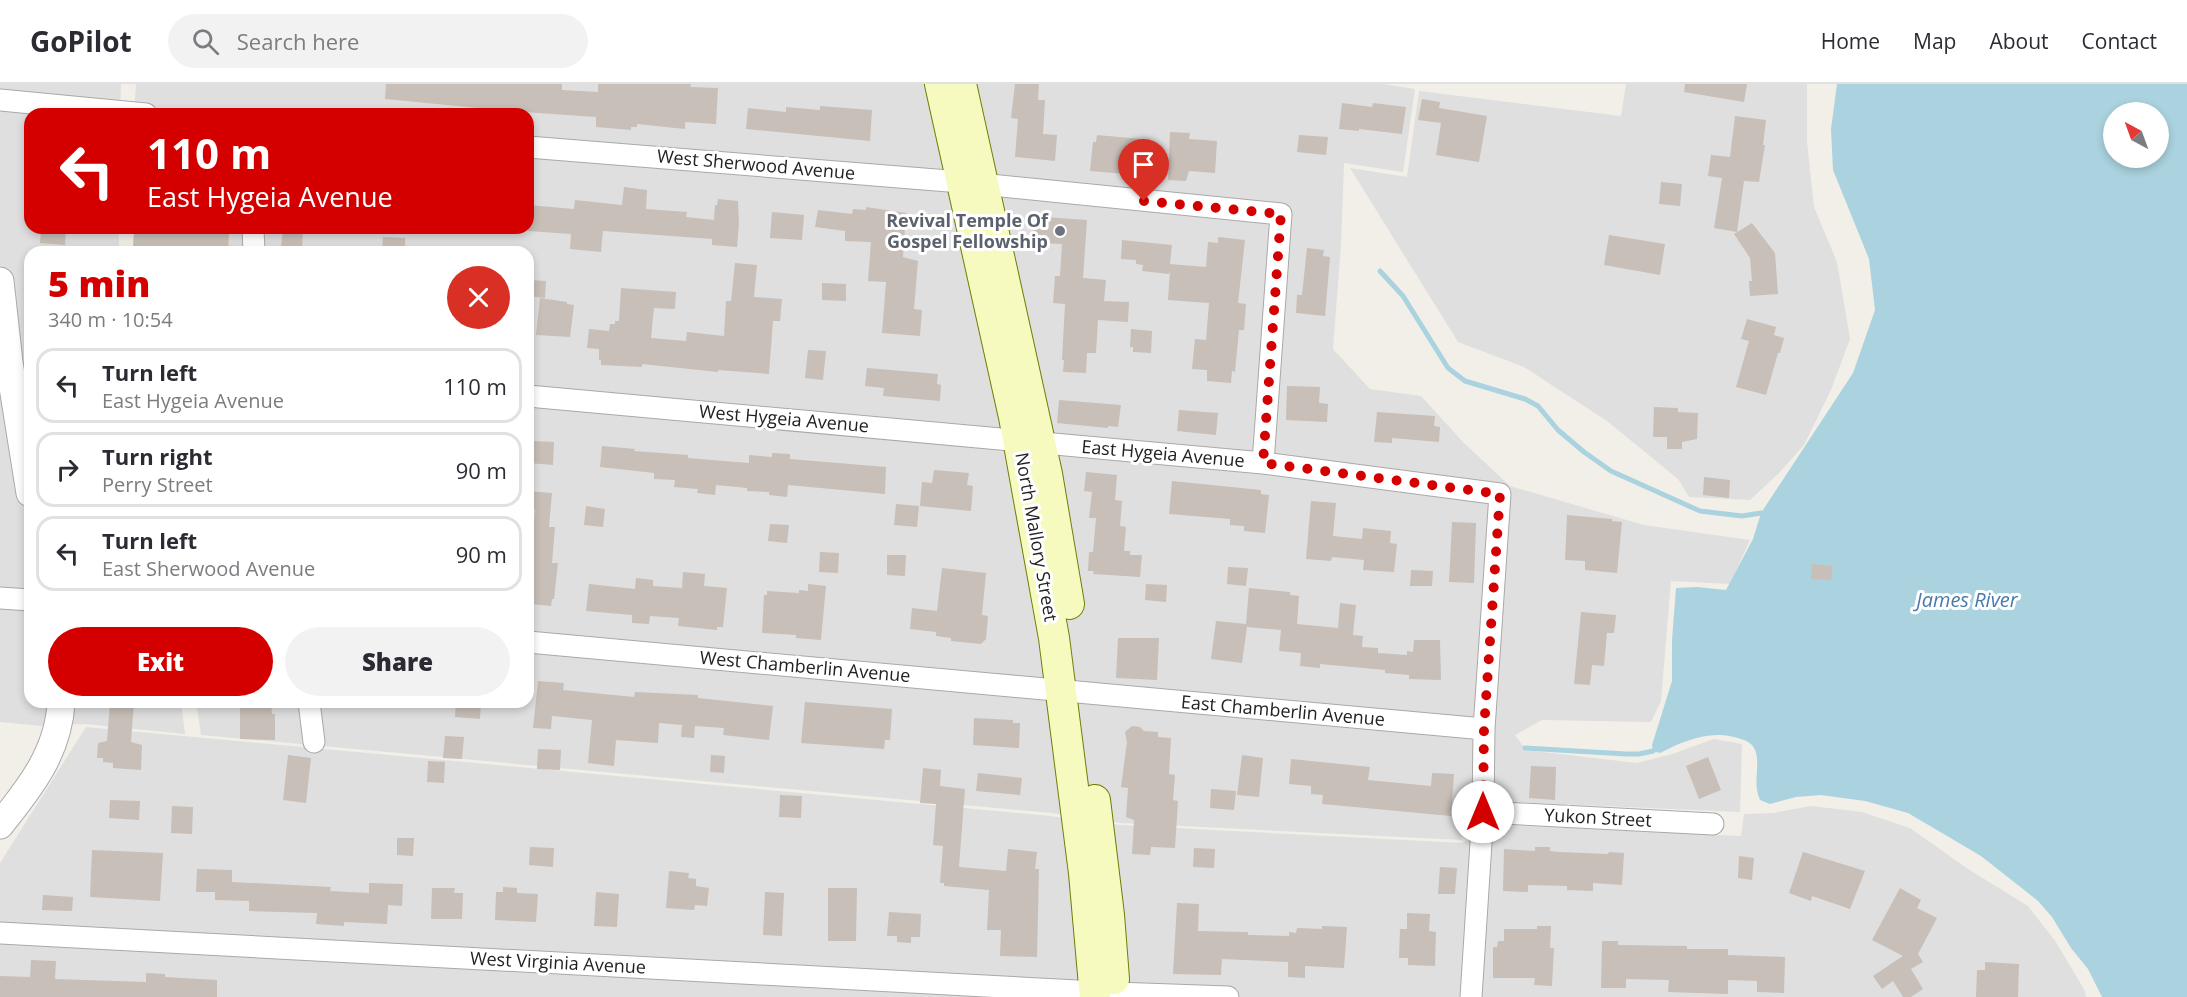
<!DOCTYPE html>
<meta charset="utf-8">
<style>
body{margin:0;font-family:"Open Sans",sans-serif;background:#f2f2f3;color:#2b2b33;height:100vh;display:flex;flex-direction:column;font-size:22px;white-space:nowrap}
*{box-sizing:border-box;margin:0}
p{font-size:20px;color:#7c7c81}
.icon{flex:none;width:33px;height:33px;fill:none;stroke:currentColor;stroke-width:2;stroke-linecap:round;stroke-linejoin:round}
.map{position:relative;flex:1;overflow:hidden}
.drawer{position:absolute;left:24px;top:162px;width:510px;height:462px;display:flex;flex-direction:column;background:#fff;border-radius:18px;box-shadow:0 3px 9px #0003}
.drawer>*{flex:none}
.guide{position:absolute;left:24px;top:24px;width:510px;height:126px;border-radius:18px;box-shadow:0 3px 9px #0003;background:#d40000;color:#fff;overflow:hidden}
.needle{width:39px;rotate:319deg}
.controls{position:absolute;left:2103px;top:18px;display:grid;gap:12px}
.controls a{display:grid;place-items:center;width:66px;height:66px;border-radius:50%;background:#fff;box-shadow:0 3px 9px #0003;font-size:30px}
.pin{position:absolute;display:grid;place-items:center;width:51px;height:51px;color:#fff;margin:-62px -26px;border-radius:50% 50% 50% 0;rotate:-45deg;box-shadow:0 0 6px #0007}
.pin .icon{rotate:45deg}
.me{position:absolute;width:66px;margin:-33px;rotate:0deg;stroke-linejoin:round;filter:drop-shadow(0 0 4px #0008)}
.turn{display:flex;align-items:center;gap:21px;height:126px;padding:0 24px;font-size:27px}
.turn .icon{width:78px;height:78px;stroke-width:2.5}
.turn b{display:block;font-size:42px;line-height:51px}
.round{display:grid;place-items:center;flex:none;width:63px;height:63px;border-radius:32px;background:#f2f2f3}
.summary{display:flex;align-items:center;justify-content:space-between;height:102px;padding:0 24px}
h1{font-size:36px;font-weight:800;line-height:45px;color:#d40000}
.primary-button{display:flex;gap:12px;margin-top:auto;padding:12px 24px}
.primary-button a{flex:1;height:69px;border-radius:36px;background:#d40000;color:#fff;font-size:24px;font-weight:800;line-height:69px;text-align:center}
.primary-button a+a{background:#f2f2f3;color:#2b2b33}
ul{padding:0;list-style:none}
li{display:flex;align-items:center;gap:18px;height:75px;margin:0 12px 9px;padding:0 12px;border:3px solid #e1e1e2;border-radius:18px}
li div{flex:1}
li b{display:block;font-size:22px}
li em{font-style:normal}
header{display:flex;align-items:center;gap:36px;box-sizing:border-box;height:84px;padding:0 30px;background:#fff;border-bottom:2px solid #e1e1e2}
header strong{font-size:28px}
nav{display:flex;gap:33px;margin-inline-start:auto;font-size:21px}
.search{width:420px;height:54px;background:#f2f2f3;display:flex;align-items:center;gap:15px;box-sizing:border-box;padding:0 21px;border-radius:33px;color:#7c7c81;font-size:22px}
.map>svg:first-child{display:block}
.residential{fill:#e0dfdf}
.water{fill:#aad3df;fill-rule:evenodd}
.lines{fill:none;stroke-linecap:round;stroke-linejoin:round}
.stream{stroke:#aad3df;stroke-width:5}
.building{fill:#c7bfb8}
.minor-casing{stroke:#a9a9a9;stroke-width:23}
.tertiary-casing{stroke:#a9a9a9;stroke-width:29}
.secondary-casing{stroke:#707d05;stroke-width:32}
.minor{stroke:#fff;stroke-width:21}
.tertiary{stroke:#fff;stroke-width:27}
.secondary{stroke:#f7fabf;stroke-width:30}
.route{stroke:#d40000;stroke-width:10;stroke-dasharray:0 18}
.worship-dot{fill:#6b7280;stroke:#fff;stroke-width:2}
.labels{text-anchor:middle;stroke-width:6;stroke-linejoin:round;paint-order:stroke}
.street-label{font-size:18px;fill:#222;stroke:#fff}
.worship-label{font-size:18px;font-weight:bold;fill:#5b616d;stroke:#fff;text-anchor:end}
.water-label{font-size:20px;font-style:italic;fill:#4a7aab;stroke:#fff}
</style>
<header>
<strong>GoPilot</strong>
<div class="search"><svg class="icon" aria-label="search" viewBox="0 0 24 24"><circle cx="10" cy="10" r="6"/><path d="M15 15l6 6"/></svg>Search here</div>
<nav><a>Home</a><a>Map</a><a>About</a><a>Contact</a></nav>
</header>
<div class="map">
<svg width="2187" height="913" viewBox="0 0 2187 913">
<rect width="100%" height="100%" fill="#f2efe9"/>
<!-- residential -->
<path class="residential" d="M0 0H121L120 30H30V144H119V168H30V618H181L185 650 85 640 42 642 0 638Z
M136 0H1383L1415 5 1403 88 1344 79 1341 161 1333 265 1370 305 1421 312 1463 358 1510 402 1644 441 1750 456 1730 500 1671 497 1661 617 1651 638 1542 636 1515 651 1526 666 1637 679 1672 670 1714 655 1742 660 1740 728 1468 716 1461 756 1120 739 1051 729 201 651 196 618H528V168H135L134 144H528V30H134Z
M1626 0H1807V58L1814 123 1837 178 1850 255 1831 306 1804 361 1779 389 1750 416 1689 413 1678 395 1607 337 1524 283 1458 258 1350 84 1407 93 1419 7 1621 32Z
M86 643 1050 732 1120 741 1462 759 1503 741 1741 752 1744 730 1773 729 1811 722 1862 728 1910 744 1968 785 2028 822 2056 858 2085 907 2086 913H0V779Z"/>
<!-- water -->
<path class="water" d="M1837 0H2187V913H2102L2088 885 2071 864 2052 833 2038 817 1981 772 1908 729 1865 717 1821 711 1796 713 1770 720 1760 716C1752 699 1761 680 1755 666 1752 659 1747 657 1741 655 1712 645 1686 656 1660 669L1653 667 1652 661 1672 597V556L1676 504 1697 503 1726 506 1753 455 1761 429 1853 289 1875 226 1869 175 1833 86 1831 45ZM2114 28H2158V74H2114Z"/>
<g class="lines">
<!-- stream -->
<path class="stream" d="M1380 187 1403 212 1448 284 1465 297 1525 315 1538 322 1558 346 1584 368 1611 387 1700 427 1742 432 1761 429
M1525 664 1626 670H1639L1653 667"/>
</g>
<!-- building -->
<path class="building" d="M386 0H562V6L598 8V0H691L690 3 718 4 716 40 685 38V45L637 40V43H631V46L596 43V33L509 27 385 15Z
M1015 0H1039L1038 16H1045L1043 50 1057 51 1055 77 1015 73 1018 35 1011 34Z
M1685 0H1747L1744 18 1684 8Z
M1422 15 1440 18 1439 24 1487 32 1479 78 1436 71 1441 39 1418 36Z
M1342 19 1372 23 1373 19 1406 23 1402 50 1359 45V47L1339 45Z
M820 22 872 26 870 57 746 45 748 24 786 28V23L820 26Z
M1735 32 1766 36 1763 61H1765L1759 98 1744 97 1737 148 1714 144 1722 94 1708 92 1711 71 1730 73Z
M1170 48 1190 49 1189 55 1217 57 1215 89 1189 87 1186 97 1168 96Z
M1097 51 1141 55 1138 91 1090 87 1093 58H1096Z
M1299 51 1328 53 1326 71 1297 68Z
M1661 98 1682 100 1680 122 1659 120Z
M624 103 647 106 646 125 687 128 686 133 714 136 715 121H717L718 115 738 117 739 139 737 163 712 161V155L603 147 601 168 570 165 571 150 528 147V121L574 125 575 116 622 121Z
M866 123 906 129 903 173 918 177 914 225 922 226 920 252 882 249 886 198 868 197 871 158 845 157V147L815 143 818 126 852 130 853 125 866 126Z
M772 128 804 131 802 156 770 154Z
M1030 132 1087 136 1083 194 1106 196 1104 217 1129 218 1128 238 1098 236 1096 269H1087L1086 289 1063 288 1064 276H1062L1065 220 1053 219 1055 192H1060L1062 160 1035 159Z
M1752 139 1775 169 1778 210 1750 212 1749 197H1752L1750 174 1734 150Z
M41 144H66L65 161 40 159Z
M283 144H303L302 165 281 163Z
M134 145 229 150 228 168H177L133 163Z
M1609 151 1665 160 1660 191 1604 181Z
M383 153 405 154V168H382Z
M1218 153 1245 156 1238 219 1246 220 1244 246H1239L1235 288 1232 287 1231 299 1207 297V286L1192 285 1195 255 1206 256 1209 219 1168 216 1170 187 1169 190 1142 187 1143 181 1136 180V176L1121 175 1122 156 1172 161 1170 180 1206 183 1208 158 1218 159Z
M1307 164 1324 166 1323 172 1330 173 1325 232 1296 229 1297 211H1302Z
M735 179 757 181 754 213 782 215 780 237H773L769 290 718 286V288L642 280V283L601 281V276H599V265L587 264 589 245 609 247 610 240H615V237H619L621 204 676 208 675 225 654 224 651 254 686 257 687 248 724 252 726 217H731Z
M529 196 546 197 545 214 528 212Z
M822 199 846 200V217L822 216Z
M540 214 567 218V220L574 221 570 253 536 251Z
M1747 235 1776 243 1774 251 1784 254 1780 269H1778L1766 311 1736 303 1749 257 1741 255Z
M1131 245 1152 247 1151 269 1133 268V263H1130Z
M808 266 826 267 823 296 805 294Z
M867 284 938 290 937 300 941 301 940 317 883 312 884 304 865 302Z
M1287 302 1320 303 1319 319 1328 320 1327 338 1286 336Z
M1059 316 1121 321 1118 343 1108 342V344L1057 339Z
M1654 323 1678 324V328L1698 329 1697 355 1682 358V365H1667V353H1653Z
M1179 326 1218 329 1216 351 1177 347Z
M1377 328 1435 332 1434 342 1440 343 1439 358 1392 354V359L1374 358Z
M533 357 554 358 553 381 528 379V364H532Z
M602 362 635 365 634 367 688 371V374L749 379V371L772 373V369L790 370V375L886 383 885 410 788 401 787 413 769 411V408L747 407V404L716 401 715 411 697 409 698 405 674 403 675 396 654 395V389L600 383Z
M934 386 969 389 967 401 973 402 971 427 920 422 922 398 932 399Z
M1086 388 1117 391 1115 416 1122 417 1120 442 1126 443 1124 467H1130V471H1142L1140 493 1093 490 1094 487H1088L1089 468H1093L1096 434H1089L1092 408 1084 407Z
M1704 393 1730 396 1729 414 1703 411Z
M1172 397 1261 406V410L1269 411 1265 449 1244 447V442L1230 441V435L1169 430Z
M528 407 552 409 549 443H555L552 479H558L554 515H552L551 522 531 520 532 513H529L535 425H528Z
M1311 417 1336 419 1333 452 1362 455 1363 444 1391 447 1390 459 1397 460 1394 488 1363 486 1364 476 1332 473 1331 477 1306 475Z
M896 420 919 422 917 443 894 441Z
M586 422 605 425 603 443 584 441Z
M1567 431 1612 435V437L1622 438 1617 489 1585 486V477L1565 476Z
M1452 438 1476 439 1474 499 1449 498Z
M770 440 789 441 787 459 768 457Z
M820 468 839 469 838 489 819 488Z
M887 471H906L905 492 887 491Z
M1812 480 1833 482 1831 496 1811 495Z
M1228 483 1248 484 1246 502 1227 500Z
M942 484 986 489 982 531 988 532 986 555 981 560 951 557V554L936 552V548L910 545 912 524 937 527Z
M1411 486 1433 487 1432 502H1410Z
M683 488 705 490 704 502 727 504 723 543H717V546L678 542 679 534 650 532 649 540 632 539V531L586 527 589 500 635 505 636 494 653 496V502L682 504Z
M808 500 826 502 821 556 796 554V551L762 549 764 511H767V507L799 509V506L808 507Z
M1146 500 1167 501 1166 518 1145 516Z
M1249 504 1290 508V511L1299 512 1297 540 1338 544 1340 519 1356 521 1353 551 1363 552 1362 563 1378 564V569L1407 571V567L1413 568 1414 556H1440L1441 596 1409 595V591L1385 589V586L1320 580V584L1300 582 1301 569 1279 567 1281 546 1247 543 1242 579 1211 575 1216 537 1246 540Z
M1581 528 1616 531 1614 549H1607L1604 582 1592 581 1590 601 1574 600Z
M1118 554H1159L1157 596 1116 594Z
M538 597 564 599 563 606 634 613 635 608 698 611V614L773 622 769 656 723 651 724 644 695 642 694 654 681 653 682 641 659 639 658 659 616 656 614 682 588 679 592 636 552 632 551 645 533 644Z
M110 618H134L131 658 142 661 141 686 113 684V679L103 678V674H97L98 659 107 657Z
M240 618H271L272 630H275V656L240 655Z
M456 618H481L480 635 455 633Z
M805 618 892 625 890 656H885L884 665 801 659Z
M974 634 1013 636V639H1020L1019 664 973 661Z
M1132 642 1140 643 1144 647 1158 648V653L1171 654 1169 690 1175 691 1173 716 1178 717 1175 764 1151 763 1150 771 1132 770 1134 736 1126 733 1128 704 1121 703 1127 658 1125 648Z
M445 652 464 653 462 675 443 674Z
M538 665 561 666 560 686 537 685Z
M288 671 311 674 306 719 283 716Z
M711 671 725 672 724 689 710 688Z
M1242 671 1263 674 1259 713 1237 711Z
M1708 673 1721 706 1699 715 1686 682Z
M1291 675 1370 683 1368 696 1431 702 1432 689 1454 690 1451 732 1322 720 1323 711 1311 710V702L1289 700Z
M428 677 445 678 444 699 427 698Z
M1531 682 1556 683 1555 716 1529 714Z
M923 684 941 686 940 702 965 705 959 783 1006 787 1008 765 1037 768 1035 785H1039L1037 873 1000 872 1001 846H987L989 806 944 802V799H940L943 762 933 761 936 720 920 719Z
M978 689 1022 694 1020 711 976 707Z
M1211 705 1236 707 1234 726 1210 724Z
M780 711 802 712 801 734 779 733Z
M110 716 140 717 139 736 109 734Z
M172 722 193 723 192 750 171 749Z
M397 754H414L413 772 397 771Z
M530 763 554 764 553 783 529 781Z
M1535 763H1550V767L1560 768 1608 770 1609 768 1624 769 1622 801 1593 799V807L1567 806V802L1528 801V808L1503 807 1504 765 1535 767Z
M1194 764 1215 765 1214 784 1193 783Z
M92 766 163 769 160 817 90 813Z
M1803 768 1865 787 1850 825 1812 812 1811 817 1789 809Z
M1739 772 1754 774 1752 796 1738 794Z
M1440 783 1457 784 1455 810H1438Z
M197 785 232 786V798L331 803 330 807 369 809V799L403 800 402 822 388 821 387 840 344 838V842L316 840 317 829 249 827V817L215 816V808H196Z
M669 787 689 789 688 794 696 795V802L709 804 707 822 695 821 694 826 666 824Z
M503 803 517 804V809L538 810 536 838 495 836 496 808H503Z
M432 804H455L454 809H463L462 835H431Z
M828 804H857L856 857H828Z
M1900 804 1921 816 1917 824 1937 834 1918 870 1923 878 1911 885 1923 905 1911 913H1903L1893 897 1882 905 1873 892 1903 872 1872 856Z
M596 808 619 810 617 843 594 842Z
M765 808 784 809 782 852 763 851Z
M43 811 73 813 72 827 42 826Z
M1177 819 1199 820 1198 847 1248 848V851L1289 852V848L1296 849 1297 844 1322 845V842L1347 843 1344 884 1305 882V894L1288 893V878L1222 875 1221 891 1173 890Z
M889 828 921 830 920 853H911V859L897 858V852H887Z
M1407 829 1430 830 1429 847 1436 848 1435 882 1408 881V874H1399L1400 845H1407Z
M1537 842H1551L1550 864H1554L1552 902 1534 901 1535 894H1493V863H1497L1498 857H1504V845H1537Z
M1602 857H1618V861L1687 862V865H1728V871L1785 873 1784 909 1757 908V897L1728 896V910L1668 908 1669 896 1626 895V904H1601Z
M31 876 56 877 55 895 146 898V889L165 890V893L217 896V913H0V892L30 893Z
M1985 878 2019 880 2018 913H1976L1977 886H1985Z"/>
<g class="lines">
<defs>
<path id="minor" d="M0 16 146 30
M528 63 961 98 1281 130 1263 379
M253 144 254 168
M528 312 1263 379 1500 410 1484 645 1483 728 1471 913
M0 514 30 516
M528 558 1484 645
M309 618 314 658
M1483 728 1713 740
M0 849 1115 909 1228 913"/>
<path id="tertiary" d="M0 197 9 278 30 409
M0 741C30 704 59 667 61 618"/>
<path id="secondary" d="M940 0 1014 333 1054 554 1084 789 1095 913
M961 0 1047 390 1069 520
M1095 716 1109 831 1114 895"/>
</defs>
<!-- minor casing -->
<use href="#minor" class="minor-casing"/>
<!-- tertiary casing -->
<use href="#tertiary" class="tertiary-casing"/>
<!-- secondary casing -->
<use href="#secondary" class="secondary-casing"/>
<!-- minor -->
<use href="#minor" class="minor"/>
<!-- tertiary -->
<use href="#tertiary" class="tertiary"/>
<!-- secondary -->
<use href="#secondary" class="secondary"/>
</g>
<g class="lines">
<!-- route -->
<path class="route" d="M1144 117 1281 130 1263 379 1500 410 1484 645 1483 728"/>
</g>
<!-- markers -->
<circle class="worship-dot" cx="1060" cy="147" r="6"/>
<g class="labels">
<!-- street labels -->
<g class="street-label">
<text transform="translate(756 81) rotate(5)" y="6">West Sherwood Avenue</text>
<text transform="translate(784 335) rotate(5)" y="6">West Hygeia Avenue</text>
<text transform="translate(1163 370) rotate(5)" y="6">East Hygeia Avenue</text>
<text transform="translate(1036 453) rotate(80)" y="6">North Mallory Street</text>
<text transform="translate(805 583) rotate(5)" y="6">West Chamberlin Avenue</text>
<text transform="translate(1283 627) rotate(5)" y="6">East Chamberlin Avenue</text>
<text transform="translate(1598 734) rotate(3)" y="6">Yukon Street</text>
<text transform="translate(558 879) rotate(3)" y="6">West Virginia Avenue</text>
</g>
<!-- worship labels -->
<g class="worship-label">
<text x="1048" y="143">Revival Temple Of<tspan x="1048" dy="21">Gospel Fellowship</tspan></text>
</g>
<!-- water labels -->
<g class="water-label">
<text x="1967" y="523">James River</text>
</g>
</g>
</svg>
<div class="controls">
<a><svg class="needle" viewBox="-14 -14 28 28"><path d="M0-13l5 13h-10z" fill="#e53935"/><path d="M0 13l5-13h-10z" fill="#7c7c81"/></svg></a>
</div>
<div class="pin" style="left:1144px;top:117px;background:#d93025"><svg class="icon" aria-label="arrive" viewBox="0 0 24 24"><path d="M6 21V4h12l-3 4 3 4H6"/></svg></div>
<svg class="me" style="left:1483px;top:728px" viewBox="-20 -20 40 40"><circle r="19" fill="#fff"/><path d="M0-13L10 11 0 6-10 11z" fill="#d40000"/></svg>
<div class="guide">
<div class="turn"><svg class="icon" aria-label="left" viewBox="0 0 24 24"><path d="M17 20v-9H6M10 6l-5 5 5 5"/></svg><div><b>110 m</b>East Hygeia Avenue</div></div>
</div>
<section class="drawer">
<div class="summary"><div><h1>5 min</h1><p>340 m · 10:54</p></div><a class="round" style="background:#d93025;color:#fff"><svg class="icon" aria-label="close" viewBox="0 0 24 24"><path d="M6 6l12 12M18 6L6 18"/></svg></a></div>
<ul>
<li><svg class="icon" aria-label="left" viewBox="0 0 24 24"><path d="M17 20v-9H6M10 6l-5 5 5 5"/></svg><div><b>Turn left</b><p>East Hygeia Avenue</p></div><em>110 m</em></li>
<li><svg class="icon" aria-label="right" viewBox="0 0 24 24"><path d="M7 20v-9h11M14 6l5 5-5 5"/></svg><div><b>Turn right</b><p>Perry Street</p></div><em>90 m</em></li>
<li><svg class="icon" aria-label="left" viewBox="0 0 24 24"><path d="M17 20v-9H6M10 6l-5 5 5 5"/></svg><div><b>Turn left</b><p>East Sherwood Avenue</p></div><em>90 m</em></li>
</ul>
<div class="primary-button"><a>Exit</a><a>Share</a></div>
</section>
</div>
